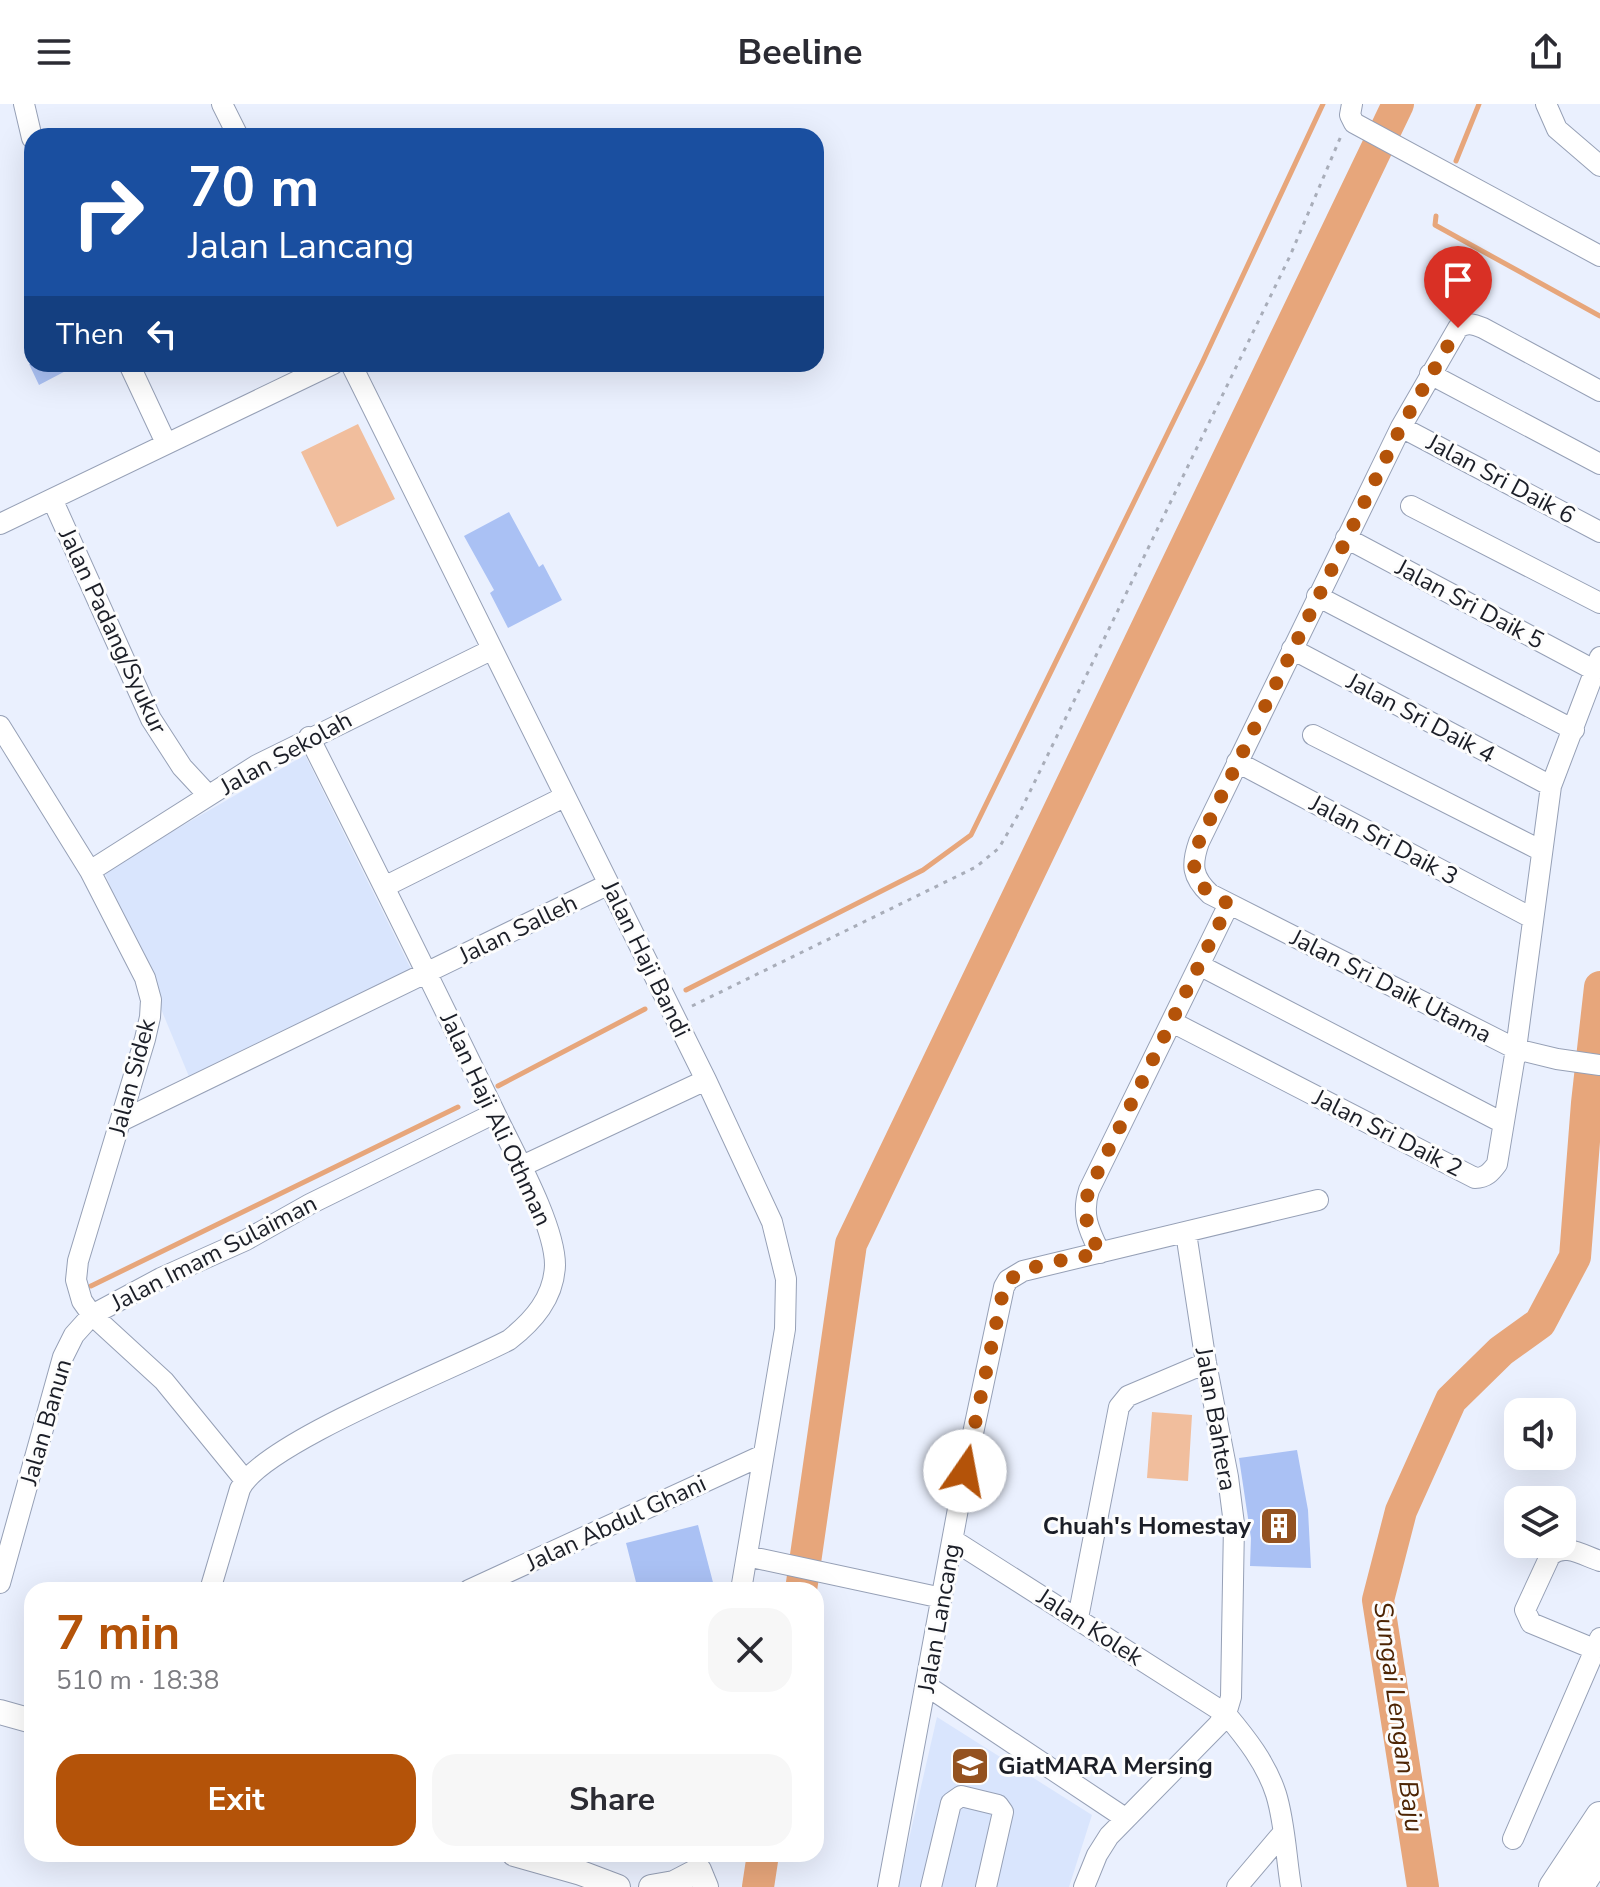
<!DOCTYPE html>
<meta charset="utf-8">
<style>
body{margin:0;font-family:"Nunito Sans",sans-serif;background:#f7f7f7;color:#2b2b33;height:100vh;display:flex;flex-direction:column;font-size:30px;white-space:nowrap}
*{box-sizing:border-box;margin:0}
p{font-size:26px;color:#7c7c81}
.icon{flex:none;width:44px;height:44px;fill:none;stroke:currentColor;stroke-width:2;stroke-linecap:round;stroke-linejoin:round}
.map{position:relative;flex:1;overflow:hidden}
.drawer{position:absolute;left:24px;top:1478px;width:800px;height:280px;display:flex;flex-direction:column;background:#fff;border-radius:24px;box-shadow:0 8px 32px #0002}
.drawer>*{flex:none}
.top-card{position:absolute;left:24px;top:24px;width:800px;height:244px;border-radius:24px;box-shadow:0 8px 32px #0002;background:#1a4fa0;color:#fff;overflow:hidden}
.controls{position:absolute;left:1504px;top:1294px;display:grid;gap:16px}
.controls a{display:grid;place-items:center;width:72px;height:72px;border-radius:16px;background:#fff;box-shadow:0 8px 32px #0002;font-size:40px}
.pin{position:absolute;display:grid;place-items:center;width:68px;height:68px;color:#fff;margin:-82px -34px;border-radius:50% 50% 50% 0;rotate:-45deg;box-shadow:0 0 8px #0007}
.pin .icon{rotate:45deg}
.me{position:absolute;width:88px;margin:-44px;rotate:12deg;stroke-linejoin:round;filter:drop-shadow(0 0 6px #0008)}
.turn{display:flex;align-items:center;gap:28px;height:168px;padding:0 32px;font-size:36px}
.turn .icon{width:104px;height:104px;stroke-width:2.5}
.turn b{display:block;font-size:56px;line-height:68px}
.then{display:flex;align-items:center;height:76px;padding:0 32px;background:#0003;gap:16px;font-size:30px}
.round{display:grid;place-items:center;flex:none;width:84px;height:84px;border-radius:24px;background:#f7f7f7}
.head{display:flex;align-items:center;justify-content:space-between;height:136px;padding:0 32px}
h1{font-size:48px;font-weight:700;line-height:60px;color:#b45309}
.cta{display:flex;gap:16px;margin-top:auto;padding:16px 32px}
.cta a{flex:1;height:92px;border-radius:24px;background:#b45309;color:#fff;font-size:32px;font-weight:700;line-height:92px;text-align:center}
.cta a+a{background:#f7f7f7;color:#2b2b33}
header{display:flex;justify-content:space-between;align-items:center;height:104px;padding:0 32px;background:#fff;font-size:36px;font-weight:700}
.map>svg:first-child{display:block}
.built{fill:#d9e5fd}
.grass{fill:#f1be9d}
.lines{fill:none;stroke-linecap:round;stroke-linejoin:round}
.stream{stroke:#e7a67b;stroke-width:5}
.river{stroke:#e7a67b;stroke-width:32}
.building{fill:#aac1f4}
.minor-casing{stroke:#96a0b6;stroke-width:22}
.major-casing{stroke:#96a0b6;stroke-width:26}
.highway-casing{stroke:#96a0b6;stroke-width:30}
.path{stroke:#a8adb9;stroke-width:3;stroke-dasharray:4 6;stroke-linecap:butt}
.minor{stroke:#fff;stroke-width:20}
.major{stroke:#fff;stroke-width:24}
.highway{stroke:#fff;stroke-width:28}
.route{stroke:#b45309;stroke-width:14;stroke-dasharray:0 25.2}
.labels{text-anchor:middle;stroke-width:6;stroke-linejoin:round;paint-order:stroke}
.street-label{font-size:24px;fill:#1b1e27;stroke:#fdfdfd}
.poi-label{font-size:24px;font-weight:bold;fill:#1b1e27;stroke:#fdfdfd;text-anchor:end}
.water-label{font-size:26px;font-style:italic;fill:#4d2403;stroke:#fdfdfd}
</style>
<header><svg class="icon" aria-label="menu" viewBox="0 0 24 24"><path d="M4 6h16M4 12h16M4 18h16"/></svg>Beeline<svg class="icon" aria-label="share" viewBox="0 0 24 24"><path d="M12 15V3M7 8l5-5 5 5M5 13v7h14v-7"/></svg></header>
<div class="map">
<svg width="1600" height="1783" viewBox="0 0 1600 1783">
<rect width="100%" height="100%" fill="#eaf0fe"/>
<!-- built -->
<path class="built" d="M305 651 412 867 190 975 104 767Z
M937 1613 1092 1711 1069 1783H898Z"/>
<!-- grass -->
<path class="grass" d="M358 320 395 395 337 423 301 348Z
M1152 1308 1192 1311 1188 1377 1147 1374Z"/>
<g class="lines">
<!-- stream -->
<path class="stream" d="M1456 57 1479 0
M1436 112 1435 121 1600 212
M686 886 923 766 971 731 1202 259 1323 0
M498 982 645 905
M1587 999 1600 1006
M91 1182 458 1003"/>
<!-- river -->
<path class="river" d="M801 1486 851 1140 1398 0
M758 1783 763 1750
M1423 1783 1378 1496 1401 1407 1451 1296 1501 1247 1540 1219 1575 1153 1587 999 1600 883"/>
</g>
<!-- building -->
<path class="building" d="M29 260H79L39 281Z
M509 408 539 463 543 460 562 496 508 524 490 489 494 486 464 432Z
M1297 1346 1308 1406 1311 1464 1250 1462 1251 1434 1239 1354Z
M698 1421 715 1486H638L626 1439Z"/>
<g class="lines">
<defs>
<path id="minor" d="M24 0 32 34
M222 0 238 32
M1352 0 1350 11 1354 19 1600 152
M1546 0 1557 25 1600 62
M129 260 166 339
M351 260 706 976 772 1118 786 1175 785 1225 741 1486
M1430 270 1600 360
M1600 287 1483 224C1473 220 1467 218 1458 224L1401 323 1199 738C1191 761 1192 773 1210 790L1516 945 1557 955 1600 961
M1401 323 1600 428
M53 397 151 615 182 663 208 691
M1411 402 1600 499
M0 420 333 260
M1346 434 1594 566
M1317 492 1574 626
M1292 545 1551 682
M0 622 90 767 145 874 151 896 150 913 145 935 78 1157 76 1176 82 1197 92 1211 164 1277 244 1375
M1313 631 1542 747
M1237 658 1532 814
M90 767 257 661 491 546
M384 783 564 693
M1199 861 1503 1019
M1172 918 1475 1074C1486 1074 1491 1068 1497 1060L1516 945 1551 682 1600 553
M121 1017 609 780
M520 1063 706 976
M1100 1149C1089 1126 1081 1111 1089 1086L1229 800
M953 1436 1226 1610C1246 1634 1266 1659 1276 1690 1285 1719 1286 1753 1291 1783
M747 1452 942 1494
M0 1479 63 1253 74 1231 92 1211 161 1174 246 1136 310 1100 495 1009
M210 1486 240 1385C262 1339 454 1265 509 1236 533 1217 554 1194 555 1161 555 1121 513 1047 495 1009 434 883 372 758 309 633
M469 1486 763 1351
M1078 1514 1119 1303 1128 1292 1206 1259
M1594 1545 1531 1519 1525 1506 1550 1452C1564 1438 1584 1452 1600 1457
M927 1582 1125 1714
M1513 1735 1600 1534
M888 1783 965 1367 1004 1183 1008 1176 1023 1167 1318 1096
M931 1783 951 1699 961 1692 998 1701 1003 1708 986 1783
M1084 1783 1097 1751 1109 1732 1218 1621 1226 1610 1231 1593 1234 1420 1228 1373 1206 1259 1186 1129
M1237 1783 1282 1730"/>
<path id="major" d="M0 1608 32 1617
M514 1750 581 1769 618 1783
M651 1783 674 1779 699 1766 706 1783"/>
<path id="highway" d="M1553 1783 1600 1712
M1579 1783 1600 1751"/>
</defs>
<!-- minor casing -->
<use href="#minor" class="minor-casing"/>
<!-- major casing -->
<use href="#major" class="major-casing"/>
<!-- highway casing -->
<use href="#highway" class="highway-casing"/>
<!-- path -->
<path class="path" d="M692 902 976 763 999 744 1022 704 1290 152 1341 32"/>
<!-- minor -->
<use href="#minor" class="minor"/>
<!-- major -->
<use href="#major" class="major"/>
<!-- highway -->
<use href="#highway" class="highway"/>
</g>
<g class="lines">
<!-- route -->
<path class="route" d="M965 1367 1004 1183C1016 1160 1075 1155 1100 1149 1088 1126 1081 1110 1089 1086L1229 800C1198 784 1187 773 1199 738L1401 323 1458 224"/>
</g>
<!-- icons -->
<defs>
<symbol id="building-square" viewBox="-11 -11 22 22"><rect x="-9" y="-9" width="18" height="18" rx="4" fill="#945220" stroke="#fdfdfd"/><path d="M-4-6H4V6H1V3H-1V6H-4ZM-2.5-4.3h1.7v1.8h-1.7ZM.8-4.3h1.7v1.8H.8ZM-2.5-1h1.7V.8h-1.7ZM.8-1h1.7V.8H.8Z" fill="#fff"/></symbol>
<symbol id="university-square" viewBox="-11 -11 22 22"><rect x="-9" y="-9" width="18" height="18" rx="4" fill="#945220" stroke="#fdfdfd"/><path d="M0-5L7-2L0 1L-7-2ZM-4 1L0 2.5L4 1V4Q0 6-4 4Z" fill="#fff"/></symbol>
</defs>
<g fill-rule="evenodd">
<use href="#building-square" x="1257" y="1400" width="44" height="44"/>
<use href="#university-square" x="948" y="1640" width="44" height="44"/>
</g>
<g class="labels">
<!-- street labels -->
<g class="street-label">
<text transform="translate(1501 375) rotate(28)" y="8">Jalan Sri Daik 6</text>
<text transform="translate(1470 500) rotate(28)" y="8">Jalan Sri Daik 5</text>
<text transform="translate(113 527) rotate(65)" y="8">Jalan Padang/Syukur</text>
<text transform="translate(1421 614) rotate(28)" y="8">Jalan Sri Daik 4</text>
<text transform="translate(286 649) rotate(-29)" y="8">Jalan Sekolah</text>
<text transform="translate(1384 736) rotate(28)" y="8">Jalan Sri Daik 3</text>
<text transform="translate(518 825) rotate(-26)" y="8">Jalan Salleh</text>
<text transform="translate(646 855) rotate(64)" y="8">Jalan Haji Bandi</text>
<text transform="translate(1391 882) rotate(27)" y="8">Jalan Sri Daik Utama</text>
<text transform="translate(132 973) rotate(-75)" y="8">Jalan Sidek</text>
<text transform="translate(496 1015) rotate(65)" y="8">Jalan Haji Ali Othman</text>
<text transform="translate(1388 1029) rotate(27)" y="8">Jalan Sri Daik 2</text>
<text transform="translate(214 1149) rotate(-27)" y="8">Jalan Imam Sulaiman</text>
<text transform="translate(1216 1315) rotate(80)" y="8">Jalan Bahtera</text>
<text transform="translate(46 1318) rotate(-74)" y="8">Jalan Banun</text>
<text transform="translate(616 1419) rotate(-25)" y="8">Jalan Abdul Ghani</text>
<text transform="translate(939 1514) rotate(-80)" y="8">Jalan Lancang</text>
<text transform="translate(1090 1523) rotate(33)" y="8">Jalan Kolek</text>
</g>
<!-- poi labels -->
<g class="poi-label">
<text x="1251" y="1430">Chuah's Homestay</text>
<text x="998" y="1670" text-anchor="start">GiatMARA Mersing</text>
</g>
<!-- water labels -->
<g class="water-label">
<text transform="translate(1399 1613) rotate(82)" y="9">Sungai Lengan Baju</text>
</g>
</g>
</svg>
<div class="controls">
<a><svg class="icon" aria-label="sound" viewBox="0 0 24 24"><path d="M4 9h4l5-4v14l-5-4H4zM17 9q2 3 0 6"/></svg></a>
<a><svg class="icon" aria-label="layers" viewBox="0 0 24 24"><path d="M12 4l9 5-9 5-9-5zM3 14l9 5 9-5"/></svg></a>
</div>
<div class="pin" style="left:1458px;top:224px;background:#d93025"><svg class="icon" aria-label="arrive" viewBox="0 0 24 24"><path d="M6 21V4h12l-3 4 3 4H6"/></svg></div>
<svg class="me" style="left:965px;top:1367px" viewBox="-20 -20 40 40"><circle r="19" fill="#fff"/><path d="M0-13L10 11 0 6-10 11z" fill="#b45309"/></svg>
<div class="top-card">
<div class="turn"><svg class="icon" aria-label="right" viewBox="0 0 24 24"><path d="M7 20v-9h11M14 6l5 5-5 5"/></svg><div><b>70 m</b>Jalan Lancang</div></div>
<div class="then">Then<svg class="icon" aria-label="left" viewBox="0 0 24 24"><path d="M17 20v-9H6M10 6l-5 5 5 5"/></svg></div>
</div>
<section class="drawer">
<div class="head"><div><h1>7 min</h1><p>510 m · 18:38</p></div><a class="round"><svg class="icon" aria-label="close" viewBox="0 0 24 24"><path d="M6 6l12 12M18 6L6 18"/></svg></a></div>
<div class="cta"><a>Exit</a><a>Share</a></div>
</section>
</div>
